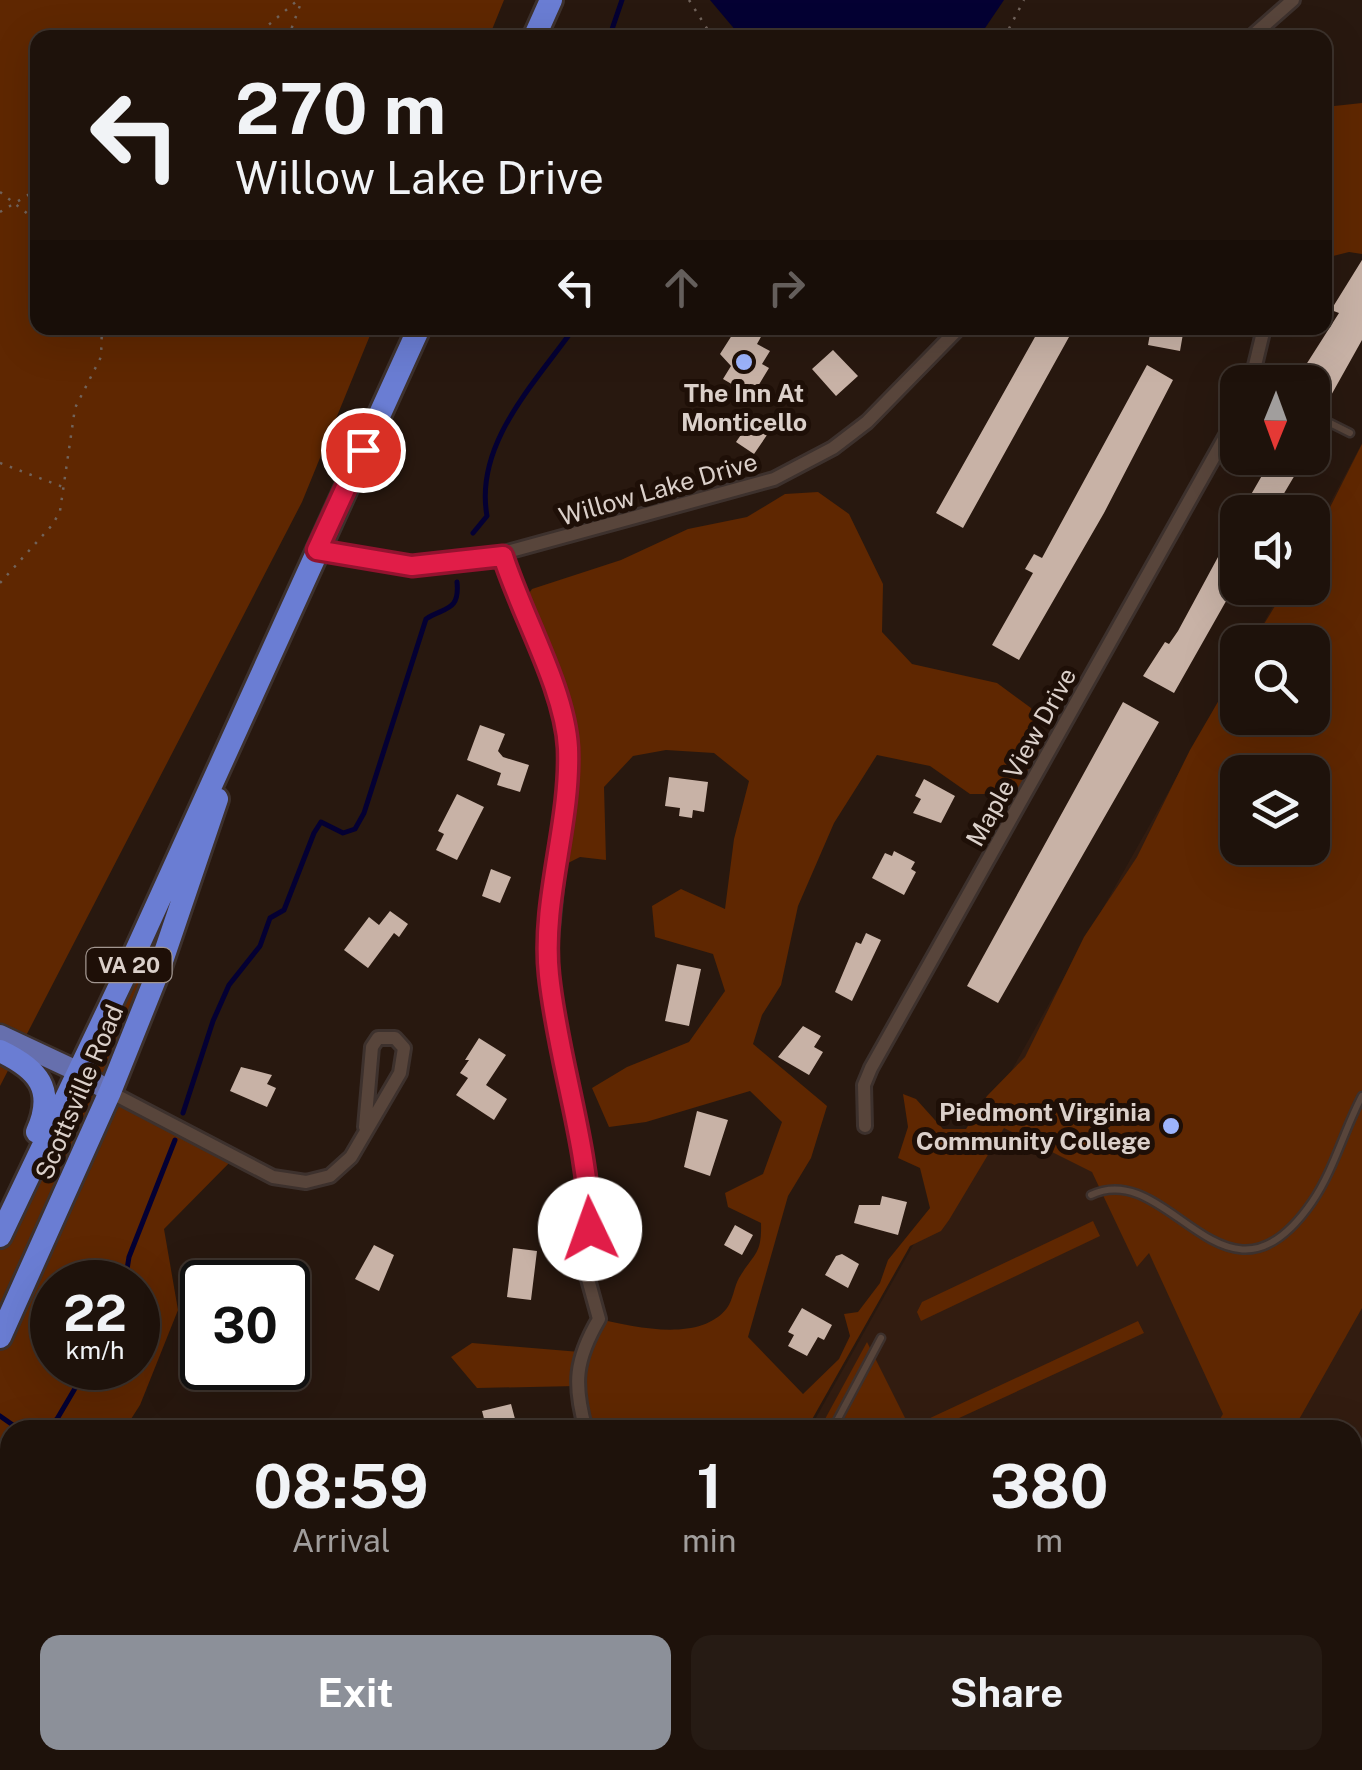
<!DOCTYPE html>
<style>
body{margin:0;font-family:"Public Sans",sans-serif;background:#261b14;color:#f1f3f6;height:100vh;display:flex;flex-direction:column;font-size:38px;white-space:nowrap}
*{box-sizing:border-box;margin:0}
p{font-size:32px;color:#a19e9d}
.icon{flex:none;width:55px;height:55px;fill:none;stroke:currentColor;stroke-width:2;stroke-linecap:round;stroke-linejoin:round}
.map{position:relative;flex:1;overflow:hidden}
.details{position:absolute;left:0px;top:1420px;width:1362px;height:350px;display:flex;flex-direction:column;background:#1e120b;border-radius:30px 30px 0 0;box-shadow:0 10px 40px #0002,0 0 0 2px #3c322c}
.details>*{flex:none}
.top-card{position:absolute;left:30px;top:30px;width:1302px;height:305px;border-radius:20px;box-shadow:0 10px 40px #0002,0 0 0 2px #3c322c;background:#1e120b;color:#f1f3f6;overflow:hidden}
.needle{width:65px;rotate:181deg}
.buttons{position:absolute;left:1220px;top:365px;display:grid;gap:20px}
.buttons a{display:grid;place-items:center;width:110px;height:110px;border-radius:20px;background:#1e120b;box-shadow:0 10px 40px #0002,0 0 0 2px #3c322c;font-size:50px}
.speed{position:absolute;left:30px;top:1260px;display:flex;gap:20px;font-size:50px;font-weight:700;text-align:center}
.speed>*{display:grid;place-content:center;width:130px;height:130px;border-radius:50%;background:#1e120b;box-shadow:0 10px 40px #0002,0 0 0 2px #3c322c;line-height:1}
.speed small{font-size:25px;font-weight:400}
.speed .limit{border:5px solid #111;border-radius:15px;background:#fff;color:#111}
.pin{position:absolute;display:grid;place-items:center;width:85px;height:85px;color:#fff;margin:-42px;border:5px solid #fff;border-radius:50%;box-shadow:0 2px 10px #0007}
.me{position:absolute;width:110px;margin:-55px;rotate:357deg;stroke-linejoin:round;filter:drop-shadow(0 0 8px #0008)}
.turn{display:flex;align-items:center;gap:35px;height:210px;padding:0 40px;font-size:45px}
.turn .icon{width:130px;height:130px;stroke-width:2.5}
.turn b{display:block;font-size:70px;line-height:85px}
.lanes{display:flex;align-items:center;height:95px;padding:0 40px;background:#0003;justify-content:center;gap:50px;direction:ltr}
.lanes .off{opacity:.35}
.eta{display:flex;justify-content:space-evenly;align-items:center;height:170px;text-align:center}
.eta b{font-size:60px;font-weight:700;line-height:70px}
.action{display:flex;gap:20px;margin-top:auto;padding:20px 40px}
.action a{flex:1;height:115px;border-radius:20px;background:#8c9099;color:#fff;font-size:40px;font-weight:700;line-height:115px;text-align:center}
.action a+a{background:#261b14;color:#f1f3f6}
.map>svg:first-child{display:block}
.built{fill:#321c10;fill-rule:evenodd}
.green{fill:#5f2701;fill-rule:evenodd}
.water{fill:#040033}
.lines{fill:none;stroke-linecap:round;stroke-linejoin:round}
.stream{stroke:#040033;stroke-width:5}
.building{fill:#c8b2a6}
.service-casing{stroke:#3d312d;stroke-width:11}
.minor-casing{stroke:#3d312d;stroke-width:18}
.primary-casing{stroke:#3d312d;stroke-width:25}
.trunk-casing{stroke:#3d312d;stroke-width:28}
.path{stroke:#71635b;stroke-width:2.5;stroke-dasharray:2.5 8;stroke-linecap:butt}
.service{stroke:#58453b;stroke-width:6}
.minor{stroke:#58453b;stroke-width:12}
.primary{stroke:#666fad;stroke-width:20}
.trunk{stroke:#6a7dd3;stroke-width:22}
.route-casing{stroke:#92132f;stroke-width:25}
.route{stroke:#e11d48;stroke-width:18}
.poi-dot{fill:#9db4fd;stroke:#1e0f07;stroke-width:4}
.labels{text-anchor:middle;stroke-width:10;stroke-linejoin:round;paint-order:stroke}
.shield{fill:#1e0f07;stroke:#a29690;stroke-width:2.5}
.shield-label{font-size:22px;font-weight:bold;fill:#dbd0ca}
.poi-label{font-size:25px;font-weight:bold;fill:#dbd0ca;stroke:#1e0f07}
.street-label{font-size:25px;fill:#dbd0ca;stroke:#1e0f07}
</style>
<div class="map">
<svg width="1362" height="1770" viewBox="0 0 1362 1770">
<rect width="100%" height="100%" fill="#28180f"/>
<!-- built -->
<path class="built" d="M1362 443V1770H615L620 1760H1352V1430H809L1237 670 1238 718H1312V642H1253L1283 588H1312L1313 535ZM1238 772H1312V848H1238Z
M10 1447V1760H538L554 1770H0V1583Z"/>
<!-- green -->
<path class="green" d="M0 0H504L489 37 38 38V328H373L302 502 0 1086Z
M1362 103V254L1349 252 1325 258V107Z
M1362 444V1308L1293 1430H1213L1223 1414 1149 1253 1137 1267 1092 1172 1004 1128 949 1220 941 1231 910 1246 806 1430H586L577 1386 477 1388 451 1357 472 1343 580 1352 599 1319C635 1327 700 1343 727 1308 733 1300 734 1287 739 1278 754 1253 762 1255 761 1223L728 1207 725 1193 763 1174 782 1122 750 1091 646 1122 609 1127 592 1088 627 1067 689 1042 725 991 713 954 655 937 652 906 681 889 725 909 734 839 749 781 714 753 666 750 633 756 604 787 606 860 580 857 556 869 566 723 519 608 532 589 621 560 688 529 747 517 785 494 818 492 849 514 883 584 882 632 912 664 997 683 1031 708 1050 751 1026 794H970L930 766 877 755 834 823 798 906 781 985 762 1015 753 1044 827 1106 811 1158 788 1196 748 1337 803 1394 839 1359 850 1336 844 1314 858 1312 880 1283 888 1260 930 1208 920 1168 898 1158 908 1127 903 1094 916 1099 943 1129H966L987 1096 1025 1057 1084 937 1137 857 1190 750 1237 669 1238 718H1312V642H1253L1286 588H1312L1313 541ZM1238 772H1312V848H1238Z
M254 692 111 1092 235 1157 164 1229 178 1310 140 1405 124 1430H10V1602L0 1596V1237ZM52 1282H138V1368H52Z
M1093 1221 1100 1236 921 1321 917 1312 922 1302Z
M1138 1321 1144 1333 933 1430 928 1419Z
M867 1342 911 1430H819Z
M1353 1491 1362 1496V1770H1105L1110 1765 1104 1760H1352Z
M21 1760H498L493 1770H36Z
M894 1760H1023L1034 1770H894Z"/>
<!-- water -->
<path class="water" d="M710 0H1004L979 37 742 38Z"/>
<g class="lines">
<!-- stream -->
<path class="stream" d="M609 38 622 0
M473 533 487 516C474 444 535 383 574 328
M183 1113 213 1021 229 985 260 946 270 918 284 910 314 833 321 822 343 833 355 829 364 813 426 619C444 607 460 612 457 582
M125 1282 129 1257 175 1140
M0 1416 20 1430
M43 1430 57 1419 87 1368
M0 1472 10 1460"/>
</g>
<!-- building -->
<path class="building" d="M1362 260V340L1329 399 1312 389V382H1295L1339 313 1331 310Z
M744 328 762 335 757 344 770 351 762 364 769 368 752 396 723 379 731 366 720 354 734 332 739 335Z
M1040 328H1074L963 528 936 513Z
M1151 328H1184L1180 351 1148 345Z
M833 350 858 376 836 396 812 369Z
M1147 365 1173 380 1104 513 1019 660 992 645 1033 573 1025 569 1034 554 1042 558Z
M749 423 767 435 754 454 736 442Z
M1240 458H1305L1273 512H1241L1264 472Z
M1238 520V580L1174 693 1143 676 1165 642 1169 644 1178 631Z
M1123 702 1159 722 998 1003 967 986Z
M480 725 505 734 498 751 503 757 529 765 520 792 497 785 501 773 467 760Z
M669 777 708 782 704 812 693 810 692 818 679 816 680 808 665 806Z
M924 779 955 796 941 823 913 813 921 799 915 796Z
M457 794 484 807 457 860 436 850 444 834 438 831Z
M894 851 915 862 911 869 916 872 904 895 872 878 885 853 892 856Z
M491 869 511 877 500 903 482 896Z
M390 911 408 924 399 937 394 933 368 968 344 950 369 917 379 925Z
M866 933 881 940 852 1001 835 992 856 942 861 944Z
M677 964 701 969 689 1026 665 1021Z
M803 1026 821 1036 814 1047 823 1052 809 1075 778 1057Z
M479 1038 506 1055 486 1085 507 1099 494 1120 456 1095 468 1078 460 1073 469 1060H465Z
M241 1067 272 1075 267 1084 276 1088 267 1107 230 1091Z
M697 1111 728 1120 710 1176 684 1167Z
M882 1196 907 1202 898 1235 854 1223 859 1205H880Z
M735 1225 753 1235 742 1255 724 1245Z
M374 1245 394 1255 379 1291 355 1279Z
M513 1248 537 1251 531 1300 507 1297Z
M842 1254 859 1264 848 1288 825 1275 836 1256Z
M802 1308 832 1325 824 1340 818 1337 807 1356 788 1346 794 1335 788 1332Z
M511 1404 518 1430H487L482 1411Z"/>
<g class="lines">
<defs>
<path id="service" d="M1312 414 1350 433
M1091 1195C1170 1157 1225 1329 1312 1202 1334 1170 1344 1130 1362 1096
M832 1430 881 1338"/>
<path id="minor" d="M1250 38 1293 0
M1251 382 1264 328
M317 550 412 566 467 563 774 479 833 448 867 422 959 328
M503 555 565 723 566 783 548 972 588 1183V1279L599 1319C575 1360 573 1384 586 1430
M110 1092 273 1177 306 1182 330 1176 351 1157 400 1073 404 1048 395 1038H378L372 1047 365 1127
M865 1126 864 1085 871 1068 1238 414
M1352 1561 1362 1566
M0 1596 10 1602
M915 1760 928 1770
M110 1770V1760
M951 1770 964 1760"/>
<path id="primary" d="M0 1035 79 1072 110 1092"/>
<path id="trunk" d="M534 38 551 0
M0 1051C38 1069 56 1089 37 1132
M0 1236 130 964 419 328
M0 1337 110 1092 160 967 217 799"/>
</defs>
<!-- service casing -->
<use href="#service" class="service-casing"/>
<!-- minor casing -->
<use href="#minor" class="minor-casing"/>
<!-- primary casing -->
<use href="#primary" class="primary-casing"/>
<!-- trunk casing -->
<use href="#trunk" class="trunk-casing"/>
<!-- path -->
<path class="path" d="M689 0 713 38
M253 38 298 0
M288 38 302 0
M1004 38 1024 0
M0 192 38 222
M0 212 38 189
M0 463 63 487
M0 583 53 524 60 511 75 408 101 357 102 328"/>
<!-- service -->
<use href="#service" class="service"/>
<!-- minor -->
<use href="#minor" class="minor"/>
<!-- primary -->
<use href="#primary" class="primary"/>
<!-- trunk -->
<use href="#trunk" class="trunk"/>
</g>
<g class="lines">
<defs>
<path id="route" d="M363 450 317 550 412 566 503 556C522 616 565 689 568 748 571 824 541 900 549 975 558 1061 588 1142 590 1229"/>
</defs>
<!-- route casing -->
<use href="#route" class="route-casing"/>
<!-- route -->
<use href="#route" class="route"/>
</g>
<!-- markers -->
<g class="poi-dot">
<circle cx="744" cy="362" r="10"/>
<circle cx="1171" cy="1126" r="10"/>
</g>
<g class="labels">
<!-- shield labels -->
<rect class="shield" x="86.5" y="948" width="85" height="34" rx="8"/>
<g class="shield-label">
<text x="129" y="973">VA 20</text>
</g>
<!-- poi labels -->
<g class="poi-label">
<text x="744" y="402">The Inn At<tspan x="744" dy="29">Monticello</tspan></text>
<text x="1151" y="1121" text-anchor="end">Piedmont Virginia<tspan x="1151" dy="29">Community College</tspan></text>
</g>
<!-- street labels -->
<g class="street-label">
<text transform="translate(658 489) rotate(-16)" y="9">Willow Lake Drive</text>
<text transform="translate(1021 757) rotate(-61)" y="9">Maple View Drive</text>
<text transform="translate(79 1092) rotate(-67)" y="9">Scottsville Road</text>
</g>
</g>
</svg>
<div class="buttons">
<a><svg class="needle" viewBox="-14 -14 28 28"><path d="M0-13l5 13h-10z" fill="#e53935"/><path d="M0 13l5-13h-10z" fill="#a19e9d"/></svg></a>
<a><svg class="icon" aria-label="sound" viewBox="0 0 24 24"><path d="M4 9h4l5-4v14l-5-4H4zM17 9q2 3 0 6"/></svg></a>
<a><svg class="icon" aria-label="search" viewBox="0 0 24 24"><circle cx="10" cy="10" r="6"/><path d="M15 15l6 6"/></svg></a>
<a><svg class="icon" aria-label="layers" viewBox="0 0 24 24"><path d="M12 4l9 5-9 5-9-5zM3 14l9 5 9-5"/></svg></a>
</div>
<div class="speed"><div>22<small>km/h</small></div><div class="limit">30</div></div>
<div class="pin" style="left:363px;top:450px;background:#d93025"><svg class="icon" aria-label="arrive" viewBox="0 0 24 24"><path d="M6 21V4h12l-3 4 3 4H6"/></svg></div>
<svg class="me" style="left:590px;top:1229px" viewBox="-20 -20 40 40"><circle r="19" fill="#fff"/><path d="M0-13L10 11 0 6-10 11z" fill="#e11d48"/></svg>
<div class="top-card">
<div class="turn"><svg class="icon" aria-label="left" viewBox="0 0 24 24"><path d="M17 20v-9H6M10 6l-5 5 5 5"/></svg><div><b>270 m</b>Willow Lake Drive</div></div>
<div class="lanes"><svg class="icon" aria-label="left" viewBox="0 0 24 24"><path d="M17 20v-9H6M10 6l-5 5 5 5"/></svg><svg class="icon off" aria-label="ahead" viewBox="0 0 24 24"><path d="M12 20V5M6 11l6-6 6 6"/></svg><svg class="icon off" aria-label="right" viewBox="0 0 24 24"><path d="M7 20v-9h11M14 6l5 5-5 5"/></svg></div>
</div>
<section class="details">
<div class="eta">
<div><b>08:59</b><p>Arrival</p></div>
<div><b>1</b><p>min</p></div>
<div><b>380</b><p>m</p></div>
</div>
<div class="action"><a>Exit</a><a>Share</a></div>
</section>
</div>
